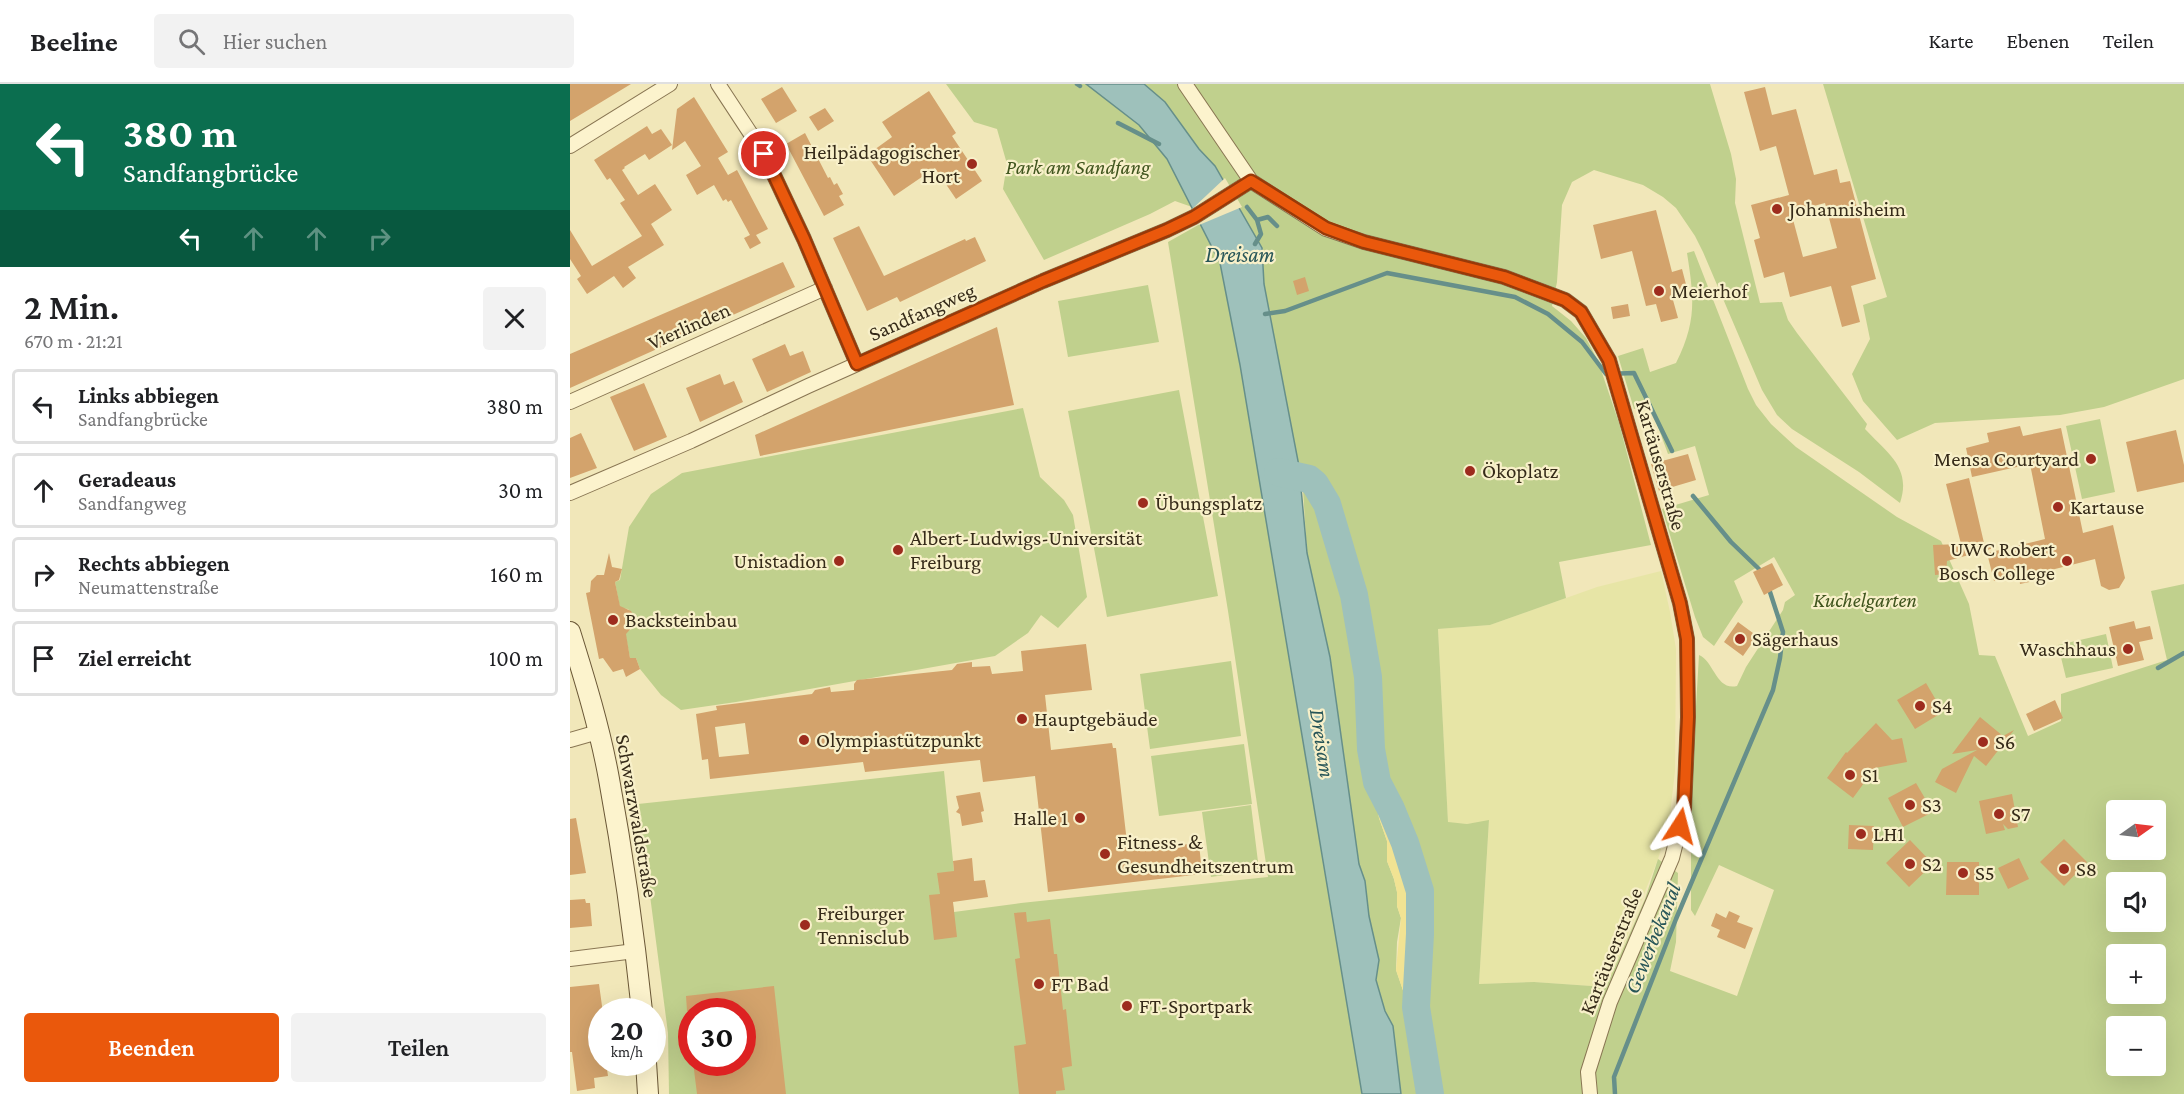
<!DOCTYPE html>
<html lang="de">
<meta charset="utf-8">
<style>
body{margin:0;font-family:"Crimson Pro",serif;background:#f2f2f2;color:#202124;height:100vh;display:flex;flex-direction:column;font-size:22px;white-space:nowrap}
*{box-sizing:border-box;margin:0}
p{font-size:20px;color:#757577}
.icon{flex:none;width:33px;height:33px;fill:none;stroke:currentColor;stroke-width:2;stroke-linecap:round;stroke-linejoin:round}
.map{position:relative;flex:1;overflow:hidden}
.details{display:flex;flex-direction:column;background:#fff;width:570px}
.details>*{flex:none}
.banner{background:#0b6e4f;color:#fff;overflow:hidden}
.needle{width:39px;rotate:76deg}
.buttons{position:absolute;left:1536px;top:716px;display:grid;gap:12px}
.buttons a{display:grid;place-items:center;width:60px;height:60px;border-radius:6px;background:#fff;box-shadow:0 6px 24px #0002;font-size:30px}
.speed{position:absolute;left:18px;top:914px;display:flex;gap:12px;font-size:30px;font-weight:700;text-align:center}
.speed>*{display:grid;place-content:center;width:78px;height:78px;border-radius:50%;background:#fff;box-shadow:0 6px 24px #0002;line-height:1}
.speed small{font-size:15px;font-weight:400}
.speed .limit{border:9px solid #d22;background:#fff;color:#111}
.pin{position:absolute;display:grid;place-items:center;width:51px;height:51px;color:#fff;margin:-26px;border:3px solid #fff;border-radius:50%;box-shadow:0 2px 6px #0007}
.me{position:absolute;width:66px;margin:-33px;rotate:9deg;stroke-linejoin:round;filter:drop-shadow(0 0 4px #0008)}
.turn{display:flex;align-items:center;gap:21px;height:126px;padding:0 24px;font-size:27px}
.turn .icon{width:78px;height:78px;stroke-width:2.5}
.turn b{display:block;font-size:42px;line-height:51px}
.lanes{display:flex;align-items:center;height:57px;padding:0 24px;background:#0003;justify-content:center;gap:30px;direction:ltr}
.lanes .off{opacity:.35}
.round{display:grid;place-items:center;flex:none;width:63px;height:63px;border-radius:6px;background:#f2f2f2}
.headline{display:flex;align-items:center;justify-content:space-between;height:102px;padding:0 24px}
h1{font-size:36px;font-weight:600;line-height:45px}
.primary-button{display:flex;gap:12px;margin-top:auto;padding:12px 24px}
.primary-button a{flex:1;height:69px;border-radius:6px;background:#ea580c;color:#fff;font-size:24px;font-weight:600;line-height:69px;text-align:center}
.primary-button a+a{background:#f2f2f2;color:#202124}
ul{padding:0;list-style:none}
li{display:flex;align-items:center;gap:18px;height:75px;margin:0 12px 9px;padding:0 12px;border:3px solid #e0e0e0;border-radius:6px}
li div{flex:1}
li b{display:block;font-size:22px}
li em{font-style:normal}
header{display:flex;align-items:center;gap:36px;box-sizing:border-box;height:84px;padding:0 30px;background:#fff;border-bottom:2px solid #e0e0e0}
header strong{font-size:28px}
nav{display:flex;gap:33px;margin-inline-start:auto;font-size:21px}
.search{width:420px;height:54px;background:#f2f2f2;display:flex;align-items:center;gap:15px;box-sizing:border-box;padding:0 21px;border-radius:6px;color:#757577;font-size:22px}
main{display:flex;flex:1;min-height:0}
.map>svg:first-child{display:block}
.farmland{fill:#e7e5a6}
.green{fill:#c0d08d;fill-rule:evenodd}
.sand{fill:#f1e393}
.water{fill:#9ec1bb;stroke:#668f8a;stroke-width:1.5}
.pier{fill:#f1e7b9}
.lines{fill:none;stroke-linecap:round;stroke-linejoin:round}
.stream{stroke:#668f8a;stroke-width:4.5}
.river{stroke:#9ec1bb;stroke-width:28}
.building{fill:#d3a36c;fill-rule:evenodd}
.street-casing{stroke:#897653;stroke-width:16}
.secondary-casing{stroke:#6a5736;stroke-width:22}
.street{stroke:#fcf3cd;stroke-width:14}
.secondary{stroke:#fcf3cd;stroke-width:20}
.route-casing{stroke:#983908;stroke-width:15}
.route{stroke:#ea580c;stroke-width:10}
.poi-dot{fill:#9d2c1e;stroke:#f8f0c9;stroke-width:2}
.labels{text-anchor:middle;stroke-width:4.5;stroke-linejoin:round;paint-order:stroke}
.poi-label{font-size:21px;fill:#362b19;stroke:#f8f0c9;text-anchor:start}
.park-label{font-size:21px;font-style:italic;fill:#40551e;stroke:#f8f0c9}
.street-label{font-size:21px;fill:#362b19;stroke:#f8f0c9}
.water-label{font-size:22px;font-style:italic;fill:#275558;stroke:#f8f0c9}
</style>
<header>
<strong>Beeline</strong>
<div class="search"><svg class="icon" aria-label="search" viewBox="0 0 24 24"><circle cx="10" cy="10" r="6"/><path d="M15 15l6 6"/></svg>Hier suchen</div>
<nav><a>Karte</a><a>Ebenen</a><a>Teilen</a></nav>
</header>
<main>
<section class="details">
<div class="banner">
<div class="turn"><svg class="icon" aria-label="left" viewBox="0 0 24 24"><path d="M17 20v-9H6M10 6l-5 5 5 5"/></svg><div><b>380 m</b>Sandfangbrücke</div></div>
<div class="lanes"><svg class="icon" aria-label="left" viewBox="0 0 24 24"><path d="M17 20v-9H6M10 6l-5 5 5 5"/></svg><svg class="icon off" aria-label="ahead" viewBox="0 0 24 24"><path d="M12 20V5M6 11l6-6 6 6"/></svg><svg class="icon off" aria-label="ahead" viewBox="0 0 24 24"><path d="M12 20V5M6 11l6-6 6 6"/></svg><svg class="icon off" aria-label="right" viewBox="0 0 24 24"><path d="M7 20v-9h11M14 6l5 5-5 5"/></svg></div>
</div>
<div class="headline"><div><h1>2 Min.</h1><p>670 m · 21:21</p></div><a class="round"><svg class="icon" aria-label="close" viewBox="0 0 24 24"><path d="M6 6l12 12M18 6L6 18"/></svg></a></div>
<ul>
<li><svg class="icon" aria-label="left" viewBox="0 0 24 24"><path d="M17 20v-9H6M10 6l-5 5 5 5"/></svg><div><b>Links abbiegen</b><p>Sandfangbrücke</p></div><em>380 m</em></li>
<li><svg class="icon" aria-label="ahead" viewBox="0 0 24 24"><path d="M12 20V5M6 11l6-6 6 6"/></svg><div><b>Geradeaus</b><p>Sandfangweg</p></div><em>30 m</em></li>
<li><svg class="icon" aria-label="right" viewBox="0 0 24 24"><path d="M7 20v-9h11M14 6l5 5-5 5"/></svg><div><b>Rechts abbiegen</b><p>Neumattenstraße</p></div><em>160 m</em></li>
<li><svg class="icon" aria-label="arrive" viewBox="0 0 24 24"><path d="M6 21V4h12l-3 4 3 4H6"/></svg><div><b>Ziel erreicht</b></div><em>100 m</em></li>
</ul>
<div class="primary-button"><a>Beenden</a><a>Teilen</a></div>
</section>
<div class="map">
<svg width="1614" height="1010" viewBox="0 0 1614 1010">
<rect width="100%" height="100%" fill="#f1e7b9"/>
<!-- farmland -->
<path class="farmland" d="M1091 487 1100 528 1106 565 1105 687 1099 739 1088 775 1040 895 1036 903 964 898 909 900 919 737 897 740 878 739 868 545 920 541 1027 503Z"/>
<!-- green -->
<path class="green" d="M376 0H516L569 41 585 59 597 75 622 123 605 117 580 130 474 176 433 105 437 80 427 45 404 38Z
M574 0H1140L1161 70 1166 95 1165 119 1190 219 1212 218 1218 236 1227 249 1297 340 1295 345C1317 369 1342 383 1330 419L1289 388 1222 345 1207 331 1192 306 1133 168 1125 152 1106 124 1093 113 1073 101 1024 86 1002 98 992 121 987 198 982 222 1001 237 1016 254 1028 277 1049 339 1081 461 989 478 996 514 920 541 868 545 878 738 897 740 919 736 909 900 964 898 1036 903 1075 815 1088 775 1108 789 1106 858 1100 887 1167 912 1204 806 1149 781 1125 832 1121 826V708L1129 571C1144 577 1146 607 1167 602L1176 583 1213 526 1215 518 1225 511 1204 473 1164 497 1173 518 1144 562 1133 553 1125 533 1092 425 1139 411 1125 362 1098 370 1080 321 1064 325 1048 272 1073 264 1080 288 1106 279C1127 237 1124 214 1117 169L1124 167 1178 305 1186 321 1201 340 1226 363 1327 433 1371 457 1399 520 1409 571 1425 572 1458 652 1491 637V610L1597 576 1581 507 1614 500V1010H868C863 986 854 959 854 934 852 883 861 833 852 783 847 756 829 732 820 707L793 512C776 475 774 397 729 382L694 200 692 164 645 82 629 65 595 18ZM1546 726H1586V765H1546ZM1546 798H1586V837H1546ZM1546 870H1586V909H1546ZM1546 942H1586V981H1546Z
M1253 0H1614V295L1534 323 1490 331 1365 339 1327 356 1293 317 1282 290 1300 255 1293 221 1317 213Z
M630 140 650 179 670 281 792 1010H99L98 949 68 720 374 687 384 787 382 814 384 828 451 819 698 793 658 527 598 158ZM122 927H172V978H122Z
M578 201 589 258 498 273 488 217Z
M609 306 648 512 537 533 498 327Z
M453 324 470 393 494 416 503 431 517 513 488 544 471 531 458 549 425 572 166 618 111 626 91 611 70 585 66 574H60L55 548 62 545 65 534 58 525 50 524 45 498 50 496 59 443 81 410 112 389Z
M1530 335 1545 408 1512 415 1496 342Z
M742 403 757 426 766 458V470L774 493 789 595 791 622 789 629 788 645 789 664 806 714 809 734 817 757V777L824 795 827 808V822L831 834 827 858 826 886 837 918 853 1010H831L823 942 815 927 806 896 809 876 799 832 795 797 789 780 760 573 737 469 733 406Z
M1536 550 1543 584 1496 594 1488 561Z
M661 577 671 652 580 665 570 590Z
M674 660 682 720 589 732 581 672Z
M681 721 689 786 641 793 632 728Z"/>
<!-- sand -->
<path class="sand" d="M729 382C733 384 738 386 742 388 773 410 778 478 793 512L820 707C831 740 852 769 856 805 860 848 852 891 854 934 854 959 863 986 868 1010H853L837 918 826 886 831 834 827 822V808L824 795 817 777V757L809 734 806 714 789 664 788 645 789 629 791 622 789 595 774 493 766 470V458L757 426 742 403 733 406Z"/>
<!-- water -->
<path class="water" d="M516 0H574L595 18 629 65 645 82 692 164 694 200 729 382 737 469 760 573 789 780 795 797 799 832 809 876 806 896 815 927 823 942 831 1010H792L670 281 650 179 597 75 569 41Z"/>
<!-- pier -->
<path class="pier" d="M655 94 672 123 629 141 621 126Z"/>
<g class="lines">
<!-- stream -->
<path class="stream" d="M507 0 510 2
M548 39 589 60
M677 123 687 136 691 150 685 160
M687 136 698 133 707 142
M695 230 715 227 817 189 945 213 978 230 1012 258 1036 290 1064 289 1102 367
M1123 412 1161 458 1189 485
M1588 584 1614 569
M1045 1010 1044 993 1106 835 1203 606 1210 574 1213 548 1200 508"/>
<!-- river -->
<path class="river" d="M708 388 739 395 745 400 757 420 784 511 798 593 801 665 807 698 821 725 835 759 850 807V850L846 923 860 1010"/>
</g>
<!-- building -->
<path class="building" d="M0 0H61L0 37Z
M212 3 227 27 206 39 191 15Z
M1195 3 1202 31 1226 25 1244 91 1267 85 1270 99 1280 97 1306 195 1281 202 1290 238 1272 243 1261 202 1220 213 1214 188 1194 194 1184 156 1190 154 1181 121 1219 111 1206 62 1190 67 1174 8ZM1255 119 1267 164 1233 173 1221 128Z
M359 7 386 49 382 52 412 97 386 115 365 84 324 112 297 71 322 53 312 38Z
M124 13 158 68 148 74 158 91 167 86 198 145 186 151 191 159 180 165 174 154 180 151 161 116 158 118 156 115 153 117 144 101 127 111 116 91 131 82 115 57 102 66 107 25Z
M255 24 264 37 248 47 239 33Z
M77 42 82 50 91 45 102 61 79 76 75 70 54 83 55 84 52 86 68 111 85 100 102 126 81 140 94 161 58 183 66 194 53 204 44 192 17 210 7 195 11 192 0 175V146L22 182 72 152 50 119 55 116 40 94 37 96 24 76Z
M235 49 258 94 260 93 264 101 267 99 273 110 269 112 274 121 254 132 216 60Z
M1086 126 1102 188 1112 185 1119 212 1103 216 1108 234 1091 238 1086 220 1076 222 1062 167 1031 175 1023 141Z
M289 142 314 192 395 155 396 157 405 153 416 177 330 218 327 213 297 227 263 154Z
M213 178 225 203 0 304V270Z
M735 193 739 207 727 211 723 197Z
M1058 220 1060 232 1043 235 1041 223Z
M427 243 444 321 190 372 185 351Z
M215 260 220 272 233 267 241 288 197 308 182 275Z
M150 290 154 301 164 297 173 318 130 338 116 304Z
M74 299 97 353 64 367 40 313Z
M1450 342 1453 352 1491 344 1513 449 1543 441 1555 494 1549 504 1539 506 1531 502 1525 475 1481 486 1483 493 1450 500 1449 492 1424 497 1417 469 1475 455 1460 380 1402 393 1396 364 1419 358 1417 349Z
M1606 346 1614 381V398L1567 408 1556 358Z
M11 349 27 384 0 394V354Z
M1118 370 1126 396 1089 407 1081 380Z
M1399 394 1414 459H1423L1424 464 1377 477 1376 490 1365 491 1363 461 1391 460 1376 400Z
M39 469 42 483 52 485 49 496 45 498 50 522 61 527 65 534 64 541 56 550 60 574H66L70 585 56 593 53 585 43 588 33 574 29 575 16 509 20 508 21 497 27 491H34Z
M1202 479 1213 501 1194 511 1183 488Z
M1564 537 1566 545 1580 542 1583 555 1569 558 1574 576 1548 582 1539 543Z
M1168 538 1187 552 1173 572 1154 558Z
M516 560 522 606 475 611 481 666 542 659 543 664H546L558 767 629 759 632 790 478 808 465 692 413 698 410 676 295 688 293 678 140 695 138 675 132 676 126 630 147 626 146 622 242 610 245 606 260 603 261 608 284 606V600L287 596 382 586 387 580 402 578V583L420 582 422 590 453 587 451 567ZM175 639 179 670 149 673 145 643Z
M1356 599 1373 628 1345 645 1327 616Z
M1485 616 1493 634 1464 647 1456 630Z
M1410 633 1433 652 1444 646 1416 682 1404 672 1386 709 1365 698 1372 685 1407 666 1382 670Z
M1306 639 1322 656 1332 654 1337 678 1305 684 1283 714 1257 694 1276 668 1277 669Z
M1346 699 1363 728 1333 743 1318 714Z
M410 708 414 727 411 728 413 738 392 742 390 730 386 728 389 724 386 712Z
M1442 710 1448 743 1438 745 1433 740 1435 746 1416 750 1409 717Z
M6 734 16 789 0 791V735Z
M1279 741 1304 742 1303 766 1278 765Z
M1494 755 1517 778 1494 802 1470 778Z
M1340 756 1363 780 1339 803 1316 779Z
M402 774 404 797 415 796 418 813 383 818 387 853 364 856 359 811 370 810 367 789 384 787 383 777Z
M1449 774 1459 795 1438 805 1428 784Z
M1377 778H1409V811H1376Z
M15 815 16 819H20L22 842 0 844V816Z
M1159 827 1170 832 1167 838 1183 844 1175 865 1147 853 1150 846 1141 842 1146 829 1156 834Z
M456 828 457 838 480 835 484 870H487L493 926 496 925 502 982 492 984 495 1006 486 1007V1010H449L444 962 456 960 445 875 450 874 444 829Z
M29 900 32 922V978H36L38 992 24 994 25 1004 7 1007 2 968H0V903Z
M204 902 216 1010H127L123 978H172V927H117L116 912Z"/>
<g class="lines">
<defs>
<path id="street" d="M148 0 194 70 234 155 287 280
M615 0 681 97 756 145 794 158 934 193 995 216 1011 228 1039 276 1110 519 1117 555 1118 633 1114 726 1102 774 1040 918 1018 988 1020 1010
M0 62 100 0
M0 318 255 204
M0 409 121 357 238 302 473 197 597 146 624 133 681 97
M0 656 28 648
M0 875 65 867"/>
<path id="secondary" d="M0 548C15 596 30 645 39 695 53 771 64 850 72 927
M76 978 78 1010"/>
</defs>
<!-- street casing -->
<use href="#street" class="street-casing"/>
<!-- secondary casing -->
<use href="#secondary" class="secondary-casing"/>
<!-- street -->
<use href="#street" class="street"/>
<!-- secondary -->
<use href="#secondary" class="secondary"/>
</g>
<g class="lines">
<defs>
<path id="route" d="M194 70 234 155 287 280 473 197 597 146 624 133 681 97 756 144 794 158 934 193 995 216 1011 228 1039 276 1110 519 1117 555 1118 633 1114 726 1110 742"/>
</defs>
<!-- route casing -->
<use href="#route" class="route-casing"/>
<!-- route -->
<use href="#route" class="route"/>
</g>
<!-- markers -->
<g class="poi-dot">
<circle cx="402" cy="80" r="6"/>
<circle cx="1207" cy="125" r="6"/>
<circle cx="1089" cy="207" r="6"/>
<circle cx="1521" cy="375" r="6"/>
<circle cx="900" cy="387" r="6"/>
<circle cx="573" cy="419" r="6"/>
<circle cx="1488" cy="423" r="6"/>
<circle cx="328" cy="466" r="6"/>
<circle cx="269" cy="477" r="6"/>
<circle cx="1497" cy="477" r="6"/>
<circle cx="43" cy="536" r="6"/>
<circle cx="1170" cy="555" r="6"/>
<circle cx="1558" cy="565" r="6"/>
<circle cx="1350" cy="622" r="6"/>
<circle cx="452" cy="635" r="6"/>
<circle cx="234" cy="656" r="6"/>
<circle cx="1413" cy="658" r="6"/>
<circle cx="1280" cy="691" r="6"/>
<circle cx="1340" cy="721" r="6"/>
<circle cx="1429" cy="730" r="6"/>
<circle cx="510" cy="734" r="6"/>
<circle cx="1291" cy="750" r="6"/>
<circle cx="535" cy="770" r="6"/>
<circle cx="1340" cy="780" r="6"/>
<circle cx="1494" cy="785" r="6"/>
<circle cx="1393" cy="789" r="6"/>
<circle cx="235" cy="841" r="6"/>
<circle cx="469" cy="900" r="6"/>
<circle cx="557" cy="922" r="6"/>
</g>
<g class="labels">
<!-- poi labels -->
<g class="poi-label">
<text x="390" y="75" text-anchor="end">Heilpädagogischer<tspan x="390" dy="24">Hort</tspan></text>
<text x="1219" y="132">Johannisheim</text>
<text x="1101" y="214">Meierhof</text>
<text x="1509" y="382" text-anchor="end">Mensa Courtyard</text>
<text x="912" y="394">Ökoplatz</text>
<text x="585" y="426">Übungsplatz</text>
<text x="1500" y="430">Kartause</text>
<text x="340" y="461">Albert-Ludwigs-Universität<tspan x="340" dy="24">Freiburg</tspan></text>
<text x="1485" y="472" text-anchor="end">UWC Robert<tspan x="1485" dy="24">Bosch College</tspan></text>
<text x="257" y="484" text-anchor="end">Unistadion</text>
<text x="55" y="543">Backsteinbau</text>
<text x="1182" y="562">Sägerhaus</text>
<text x="1546" y="572" text-anchor="end">Waschhaus</text>
<text x="1362" y="629">S4</text>
<text x="464" y="642">Hauptgebäude</text>
<text x="246" y="663">Olympiastützpunkt</text>
<text x="1425" y="665">S6</text>
<text x="1292" y="698">S1</text>
<text x="1352" y="728">S3</text>
<text x="1441" y="737">S7</text>
<text x="498" y="741" text-anchor="end">Halle 1</text>
<text x="1303" y="757">LH1</text>
<text x="547" y="765">Fitness- &amp;<tspan x="547" dy="24">Gesundheitszentrum</tspan></text>
<text x="1352" y="787">S2</text>
<text x="1506" y="792">S8</text>
<text x="1405" y="796">S5</text>
<text x="247" y="836">Freiburger<tspan x="247" dy="24">Tennisclub</tspan></text>
<text x="481" y="907">FT Bad</text>
<text x="569" y="929">FT-Sportpark</text>
</g>
<!-- park labels -->
<g class="park-label">
<text x="508" y="90">Park am Sandfang</text>
<text x="1295" y="523">Kuchelgarten</text>
</g>
<!-- street labels -->
<g class="street-label">
<text transform="translate(352 228) rotate(-24)" y="7">Sandfangweg</text>
<text transform="translate(119 242) rotate(-24)" y="7">Vierlinden</text>
<text transform="translate(1091 381) rotate(74)" y="7">Kartäuserstraße</text>
<text transform="translate(67 732) rotate(80)" y="7">Schwarzwaldstraße</text>
<text transform="translate(1041 867) rotate(-68)" y="7">Kartäuserstraße</text>
</g>
<!-- water labels -->
<g class="water-label">
<text x="670" y="178">Dreisam</text>
<text transform="translate(753 659) rotate(81)" y="8">Dreisam</text>
<text transform="translate(1082 854) rotate(-68)" y="8">Gewerbekanal</text>
</g>
</g>
</svg>
<div class="buttons">
<a><svg class="needle" viewBox="-14 -14 28 28"><path d="M0-13l5 13h-10z" fill="#e53935"/><path d="M0 13l5-13h-10z" fill="#757577"/></svg></a>
<a><svg class="icon" aria-label="sound" viewBox="0 0 24 24"><path d="M4 9h4l5-4v14l-5-4H4zM17 9q2 3 0 6"/></svg></a>
<a>+</a>
<a>−</a>
</div>
<div class="speed"><div>20<small>km/h</small></div><div class="limit">30</div></div>
<div class="pin" style="left:194px;top:70px;background:#d93025"><svg class="icon" aria-label="arrive" viewBox="0 0 24 24"><path d="M6 21V4h12l-3 4 3 4H6"/></svg></div>
<svg class="me" style="left:1110px;top:742px" viewBox="-20 -20 40 40"><path d="M0-17L14 15 0 8-14 15z" fill="#ea580c" stroke="#fff" stroke-width="4"/></svg>
</div>
</main>
